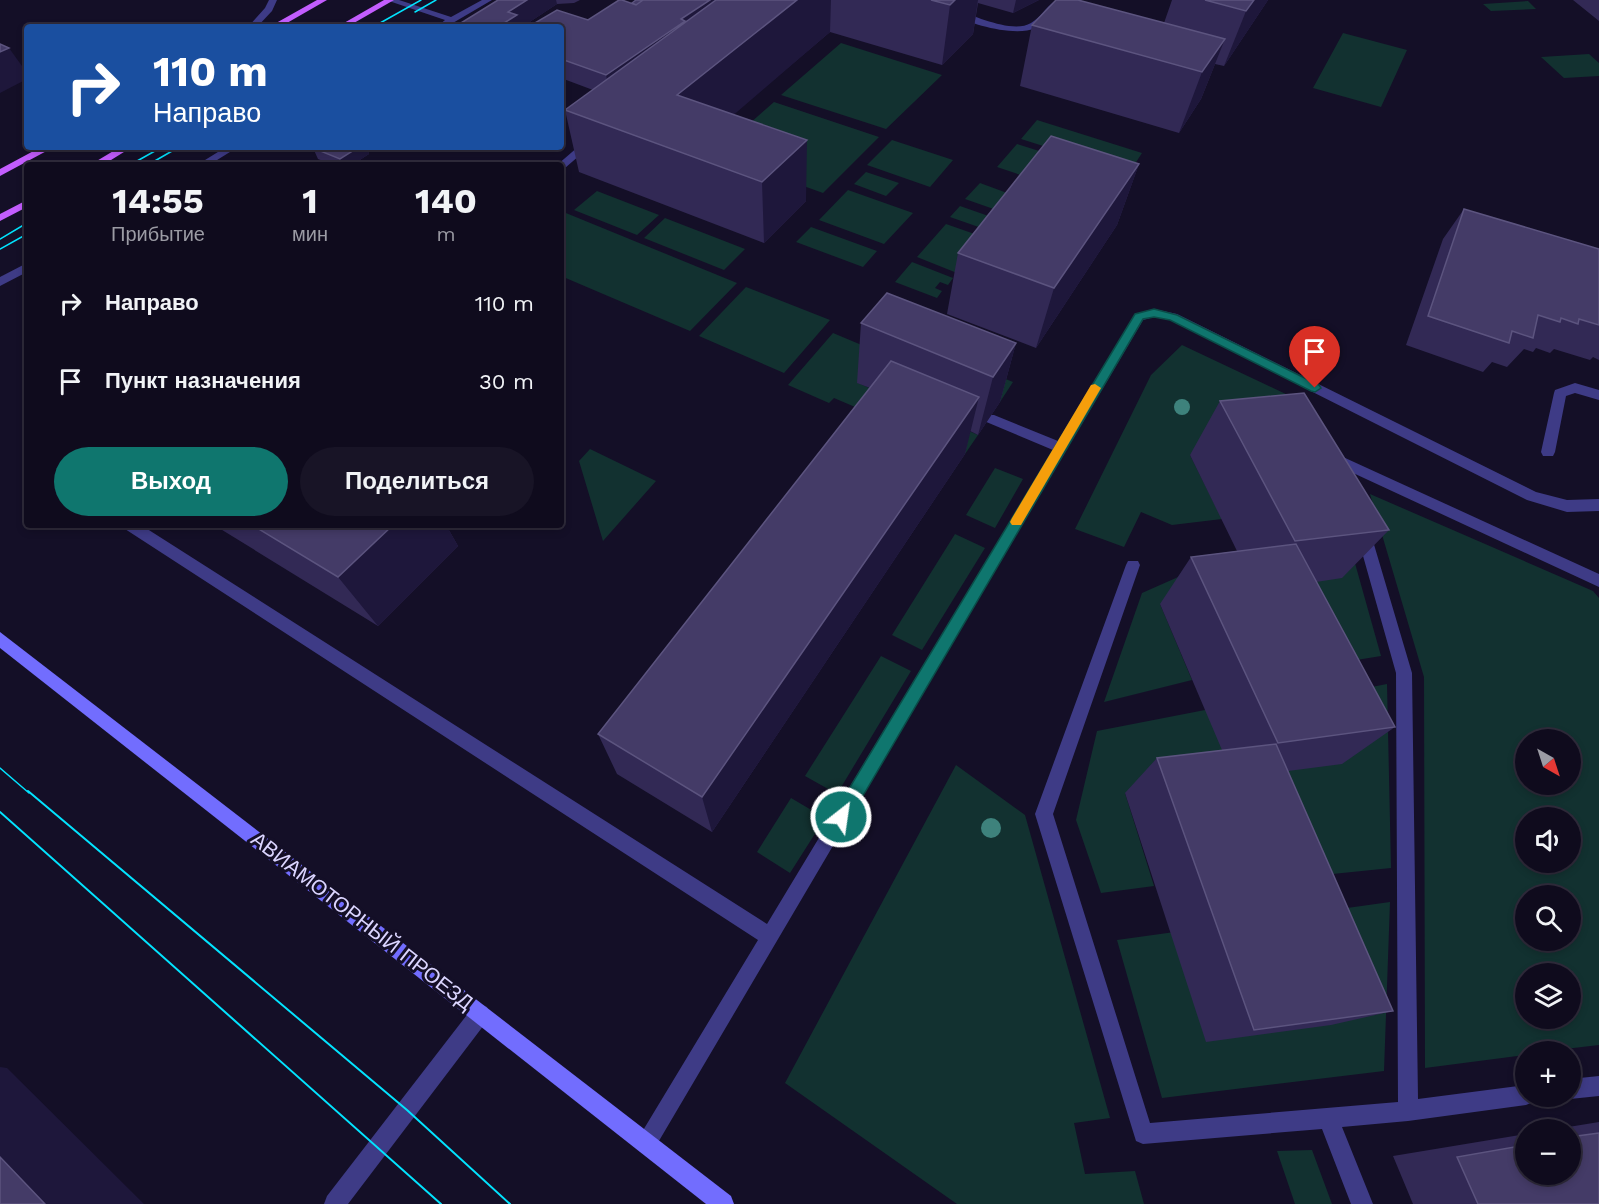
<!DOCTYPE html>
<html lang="ru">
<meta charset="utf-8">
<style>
body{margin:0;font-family:"Work Sans",sans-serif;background:#181426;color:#f1f3f6;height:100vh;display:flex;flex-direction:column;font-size:22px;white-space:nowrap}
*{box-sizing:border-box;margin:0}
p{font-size:20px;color:#9b9ba4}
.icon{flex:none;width:33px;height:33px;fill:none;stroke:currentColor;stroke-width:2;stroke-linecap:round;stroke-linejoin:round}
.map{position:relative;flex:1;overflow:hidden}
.drawer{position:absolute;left:24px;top:162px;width:540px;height:366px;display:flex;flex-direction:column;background:#0f0b1d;border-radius:6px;box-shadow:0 3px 9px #0003,0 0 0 2px #2f2b3b}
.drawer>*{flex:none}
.banner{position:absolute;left:24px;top:24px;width:540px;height:126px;border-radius:6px;box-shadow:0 3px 9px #0003,0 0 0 2px #2f2b3b;background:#1a4fa0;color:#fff;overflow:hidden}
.needle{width:39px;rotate:141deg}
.fabs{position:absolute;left:1515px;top:729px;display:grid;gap:12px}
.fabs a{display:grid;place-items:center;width:66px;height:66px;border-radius:50%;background:#0f0b1d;box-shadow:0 3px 9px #0003,0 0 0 2px #2f2b3b;font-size:30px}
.pin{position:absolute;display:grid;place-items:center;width:51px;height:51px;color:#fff;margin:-62px -26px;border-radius:50% 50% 50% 0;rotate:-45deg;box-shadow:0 0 6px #0007}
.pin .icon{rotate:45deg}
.me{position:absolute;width:66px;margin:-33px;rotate:30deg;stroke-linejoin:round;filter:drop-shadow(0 0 4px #0008)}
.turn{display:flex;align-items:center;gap:21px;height:126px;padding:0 30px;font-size:27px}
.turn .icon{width:78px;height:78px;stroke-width:2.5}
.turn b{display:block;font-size:42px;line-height:51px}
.eta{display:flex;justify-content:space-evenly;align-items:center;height:102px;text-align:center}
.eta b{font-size:36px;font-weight:700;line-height:42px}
.cta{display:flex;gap:12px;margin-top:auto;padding:12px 30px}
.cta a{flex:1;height:69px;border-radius:36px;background:#0f766e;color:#fff;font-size:24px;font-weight:700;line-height:69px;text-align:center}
.cta a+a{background:#181426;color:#f1f3f6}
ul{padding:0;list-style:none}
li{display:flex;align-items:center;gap:18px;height:78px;padding:0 30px}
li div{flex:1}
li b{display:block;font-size:22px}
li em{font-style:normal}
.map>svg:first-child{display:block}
.green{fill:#123130;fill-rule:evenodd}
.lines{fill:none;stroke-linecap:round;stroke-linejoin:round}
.service{fill:#3e3b86;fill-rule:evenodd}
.tertiary{fill:#3e3b86;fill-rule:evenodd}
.secondary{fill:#726dfe;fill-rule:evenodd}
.primary{fill:#c35dfe;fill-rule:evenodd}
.tram-far1{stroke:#02e3fe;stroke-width:1.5}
.tram{stroke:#02e3fe;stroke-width:2}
.tree{fill:#3e827c}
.wall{fill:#322955}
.shaded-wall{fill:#1e173b}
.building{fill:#443b67;stroke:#5c547f;stroke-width:1.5}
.route{fill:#0f766e;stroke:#0a4d48;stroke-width:1.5}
.slow{fill:#f59e0b}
.labels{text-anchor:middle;stroke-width:6;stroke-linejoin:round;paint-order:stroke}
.near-street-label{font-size:21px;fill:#dbd5ff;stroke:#140f27}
</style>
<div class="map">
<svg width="1599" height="1204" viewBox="0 0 1599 1204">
<rect width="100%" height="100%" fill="#140f27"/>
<!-- green -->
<path class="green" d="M1528 1 1536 9 1491 11 1483 4Z
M1343 33 1407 50 1381 107 1313 88Z
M841 43 942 75 886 129 781 95Z
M1589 54 1599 63V76L1564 78 1541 57Z
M774 102 879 137 823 193 715 154Z
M1037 120 1142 153 1129 173 1021 139Z
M892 140 953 160 930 187 867 165Z
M1017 144 1125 178 1107 204 997 167Z
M866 172 899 183 886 196 854 184Z
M980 183 1018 197 1005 213 965 199Z
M848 190 913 213 884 244 819 220Z
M597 191 659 215 637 235 574 210Z
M960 206 1000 220 990 231 950 217Z
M561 211 737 283 690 331 561 276Z
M665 218 745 249 724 270 644 238Z
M946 224 986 238 957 273 917 257Z
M811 227 877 251 863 267 796 242Z
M912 262 953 278 948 285 940 282 935 288 942 291 937 298 895 282Z
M746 287 830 320 784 373 699 336Z
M878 327 1013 382 1000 402 858 383 978 435 965 454 834 398 829 403 788 385 833 333 864 346Z
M1182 345 1290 396 1190 455 1222 519 1172 525 1141 512 1124 547 1075 529 1151 375Z
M590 449 656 481 603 541 579 461Z
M995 468 1023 479 995 528 966 515Z
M1370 494 1593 591 1599 598V1045L1548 1051 1526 1052 1525 1055 1425 1068 1424 677ZM1526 740H1570V784H1526ZM1526 818H1570V862H1526ZM1526 896H1570V940H1526ZM1526 974H1570V1018H1526Z
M1344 524 1381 656 1295 670 1160 604 1192 680 1104 702 1142 593 1237 551Z
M955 534 985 548 922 650 892 635Z
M881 656 911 671 837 794 805 776Z
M1387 684 1391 868 1274 880 1125 793 1154 886 1101 893 1076 820 1097 731 1205 710 1309 699Z
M956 765 1025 815 1110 1118 1074 1123 1085 1174 1135 1171 1144 1204H957L785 1083Z
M791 798 825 818 790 873 757 852Z
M1390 902 1384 1071 1162 1098 1117 940Z
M1312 1150 1332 1204H1295L1277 1151Z"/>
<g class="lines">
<!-- service -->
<path class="service" d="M1066 0C1057 8 1046 23 1035 28 1017 37 969 25 954 14L958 11C976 16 1013 34 1031 23 1040 18 1046 7 1055 1Z
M586 140 595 142 565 168 561 169V165H557Z
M1154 309 1177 314 1536 492 1567 500 1599 499V511L1567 512 1527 500 1170 320 1154 317 1143 320 653 1151 646 1154 639 1151 636 1144 639 1137 758 940 125 529 123 525H141L767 924 1053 450 984 421 982 418 984 415H994L1058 441 1135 314Z
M1575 383 1599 390V400L1575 393 1566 396 1555 452 1553 456H1543L1541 452 1554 393 1555 390Z
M1343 457 1599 574V587L1338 466 1336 462 1338 458Z
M1363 525 1368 527 1370 531 1412 673 1418 1099 1526 1085V1096H1536L1533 1102 1526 1105 1408 1121 1342 1127 1373 1204H1351L1322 1129 1143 1144 1136 1141 1035 814 1126 565 1128 561H1138L1140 565 1053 814 1150 1123 1398 1102 1396 673 1356 531 1358 527Z
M480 1004 487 1007 490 1014 487 1021 348 1204H324L327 1196 473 1007Z
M1599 1076V1096L1570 1099 1564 1096H1570V1079Z"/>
<!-- tertiary -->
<path class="tertiary" d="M269 0H277L272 11 257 27H248L265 8Z
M386 0H399L451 17 482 0H492L446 27 439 25 445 20Z
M226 147H238L209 165H197Z
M27 263V272L0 286V277Z"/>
<!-- secondary -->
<path class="secondary" d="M0 632 731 1196 734 1204H706L0 648Z"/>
<!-- primary -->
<path class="primary" d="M317 0H327L280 27H269Z
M384 0H394L347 27H337Z
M41 147H54L0 176V169Z
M120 147H132L103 165H90Z
M27 200V207L0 221V214Z"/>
<!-- tram-far1 -->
<path class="tram-far1" d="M415 12 436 0
M373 27 421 0
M153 162 179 147
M130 165 162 147
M0 239 27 223
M0 249 27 234
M0 768 29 793"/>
<!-- tram -->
<path class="tram" d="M28 791 407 1110 510 1204
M0 812 441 1204"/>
</g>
<!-- trees -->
<g class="tree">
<circle cx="1182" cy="407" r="8"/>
<circle cx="991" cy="828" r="10"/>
</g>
<!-- wall -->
<path class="wall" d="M498 0H580L574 3 557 4 522 27H456V26Z
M636 0H1039L1013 13 978 3 973 34 942 65 830 32 733 114 806 201 764 243 579 172 565 110 593 90 561 78V27L588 20 632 3Z
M1172 0H1268L1224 66 1215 64 1201 99 1179 133 1020 86 1032 25 1164 23Z
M1573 0H1599V21Z
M314 147H367L369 154 352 165H333L318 159 313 148Z
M1139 164 1117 225 1036 348 947 314 958 253Z
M1464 209 1599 249V360L1593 357 1590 360 1554 349 1550 353 1536 348 1533 352 1524 349 1507 367 1492 362 1483 372 1406 345 1443 239Z
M861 323 1016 343 1000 402 978 435 970 431 965 454 712 832 617 774 598 734 870 388 857 383Z
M1220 401 1389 530 1342 578 1316 582 1395 727 1342 764 1288 771 1393 1011 1331 1025 1206 1042 1125 793 1157 758 1222 750 1160 604 1191 557 1237 551 1190 455Z
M214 525H446L458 546 378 626Z
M1599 1122V1204H1413L1393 1156 1526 1134V1174H1570V1130H1550Z"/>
<!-- shaded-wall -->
<path class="shaded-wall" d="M527 0H556L557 4 522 27H500L508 12Z
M710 0H716L610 96 606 75 681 19Z
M797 0H831L830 32 687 155 677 95Z
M955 0H978L973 34 942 65 950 5Z
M1016 0H1039L1013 13Z
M1254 0H1268L1224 66 1246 11Z
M1225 39 1201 99 1179 133 1202 72Z
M9 48 27 73V79L0 93V52Z
M807 140 806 201 764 243 762 182Z
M359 147H367L369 154 352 165H342L340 159Z
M1139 164 1117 225 1036 348 1054 288Z
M1016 343 1000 402 978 435 993 377Z
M979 397 965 454 712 832 702 797Z
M393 525H446L458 546 378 626 338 577Z
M0 1067 7 1068 144 1204H45L0 1157Z"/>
<!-- building -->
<path class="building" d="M498 0H527L508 12 517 15 499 26 501 27H460L456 26Z
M619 0H622L636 5 643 0H710L681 19 685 21 606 75 561 59V27H528L557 10 588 20Z
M636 0H643L636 5 632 3Z
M716 0H797L677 95 807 140 762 182 565 110Z
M931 0H955L950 5Z
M1056 0H1078L1225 39 1202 72 1032 25Z
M1205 0H1254L1246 11Z
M0 44 9 48 0 52Z
M1051 136 1139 164 1054 288 958 253Z
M314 147H359L340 159 313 148Z
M1464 209 1599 249V325L1579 319 1578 324 1561 318 1560 322 1538 315 1533 338 1512 331 1509 343 1428 316Z
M887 293 1016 343 993 377 861 323Z
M891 361 979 397 702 797 598 734Z
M1304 393 1389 530 1295 541 1220 401Z
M252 525H393L338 577Z
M1296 544 1395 727 1278 743 1191 557Z
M1276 744 1393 1011 1254 1030 1157 758Z
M1599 1133V1204H1478L1457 1157 1526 1145V1174H1570V1137Z
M0 1157 45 1204H0Z"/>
<!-- route -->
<path class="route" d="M1154 309 1177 315 1319 385 1321 388 1315 392 1311 391 1170 320 1154 317 1143 319 847 823 841 825 835 823 833 817 835 812 1135 314Z"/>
<!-- slow -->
<path class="slow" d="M1095 384 1101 388 1021 525H1012L1010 522 1012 518 1091 385Z"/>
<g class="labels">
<!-- near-street labels -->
<g class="near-street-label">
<text transform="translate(362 921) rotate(38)" y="7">АВИАМОТОРНЫЙ ПРОЕЗД</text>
</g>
</g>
</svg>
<div class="fabs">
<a><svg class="needle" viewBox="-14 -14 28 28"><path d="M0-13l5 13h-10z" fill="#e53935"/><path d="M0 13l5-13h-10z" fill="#9b9ba4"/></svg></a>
<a><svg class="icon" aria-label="sound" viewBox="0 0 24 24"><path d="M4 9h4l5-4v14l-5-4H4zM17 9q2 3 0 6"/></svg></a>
<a><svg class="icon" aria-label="search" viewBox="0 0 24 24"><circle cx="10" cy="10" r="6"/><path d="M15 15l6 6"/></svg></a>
<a><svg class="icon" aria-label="layers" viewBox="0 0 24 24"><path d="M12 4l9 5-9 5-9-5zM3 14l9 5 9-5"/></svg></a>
<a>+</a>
<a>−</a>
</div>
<div class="pin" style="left:1315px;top:388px;background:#d93025"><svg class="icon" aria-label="arrive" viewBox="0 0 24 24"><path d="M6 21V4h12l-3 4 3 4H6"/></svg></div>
<svg class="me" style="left:841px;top:817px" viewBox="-20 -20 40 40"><circle r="17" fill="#0f766e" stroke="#fff" stroke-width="3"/><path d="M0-11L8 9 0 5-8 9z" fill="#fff"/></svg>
<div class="banner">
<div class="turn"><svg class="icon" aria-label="right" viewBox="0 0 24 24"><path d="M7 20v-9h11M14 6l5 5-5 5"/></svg><div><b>110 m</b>Направо</div></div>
</div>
<section class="drawer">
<div class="eta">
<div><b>14:55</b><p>Прибытие</p></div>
<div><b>1</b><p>мин</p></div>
<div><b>140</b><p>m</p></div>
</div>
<ul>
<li><svg class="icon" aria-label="right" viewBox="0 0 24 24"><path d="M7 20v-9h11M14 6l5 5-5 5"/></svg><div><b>Направо</b></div><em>110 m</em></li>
<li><svg class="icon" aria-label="arrive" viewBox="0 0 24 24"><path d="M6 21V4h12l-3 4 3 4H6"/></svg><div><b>Пункт назначения</b></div><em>30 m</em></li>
</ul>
<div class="cta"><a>Выход</a><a>Поделиться</a></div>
</section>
</div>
